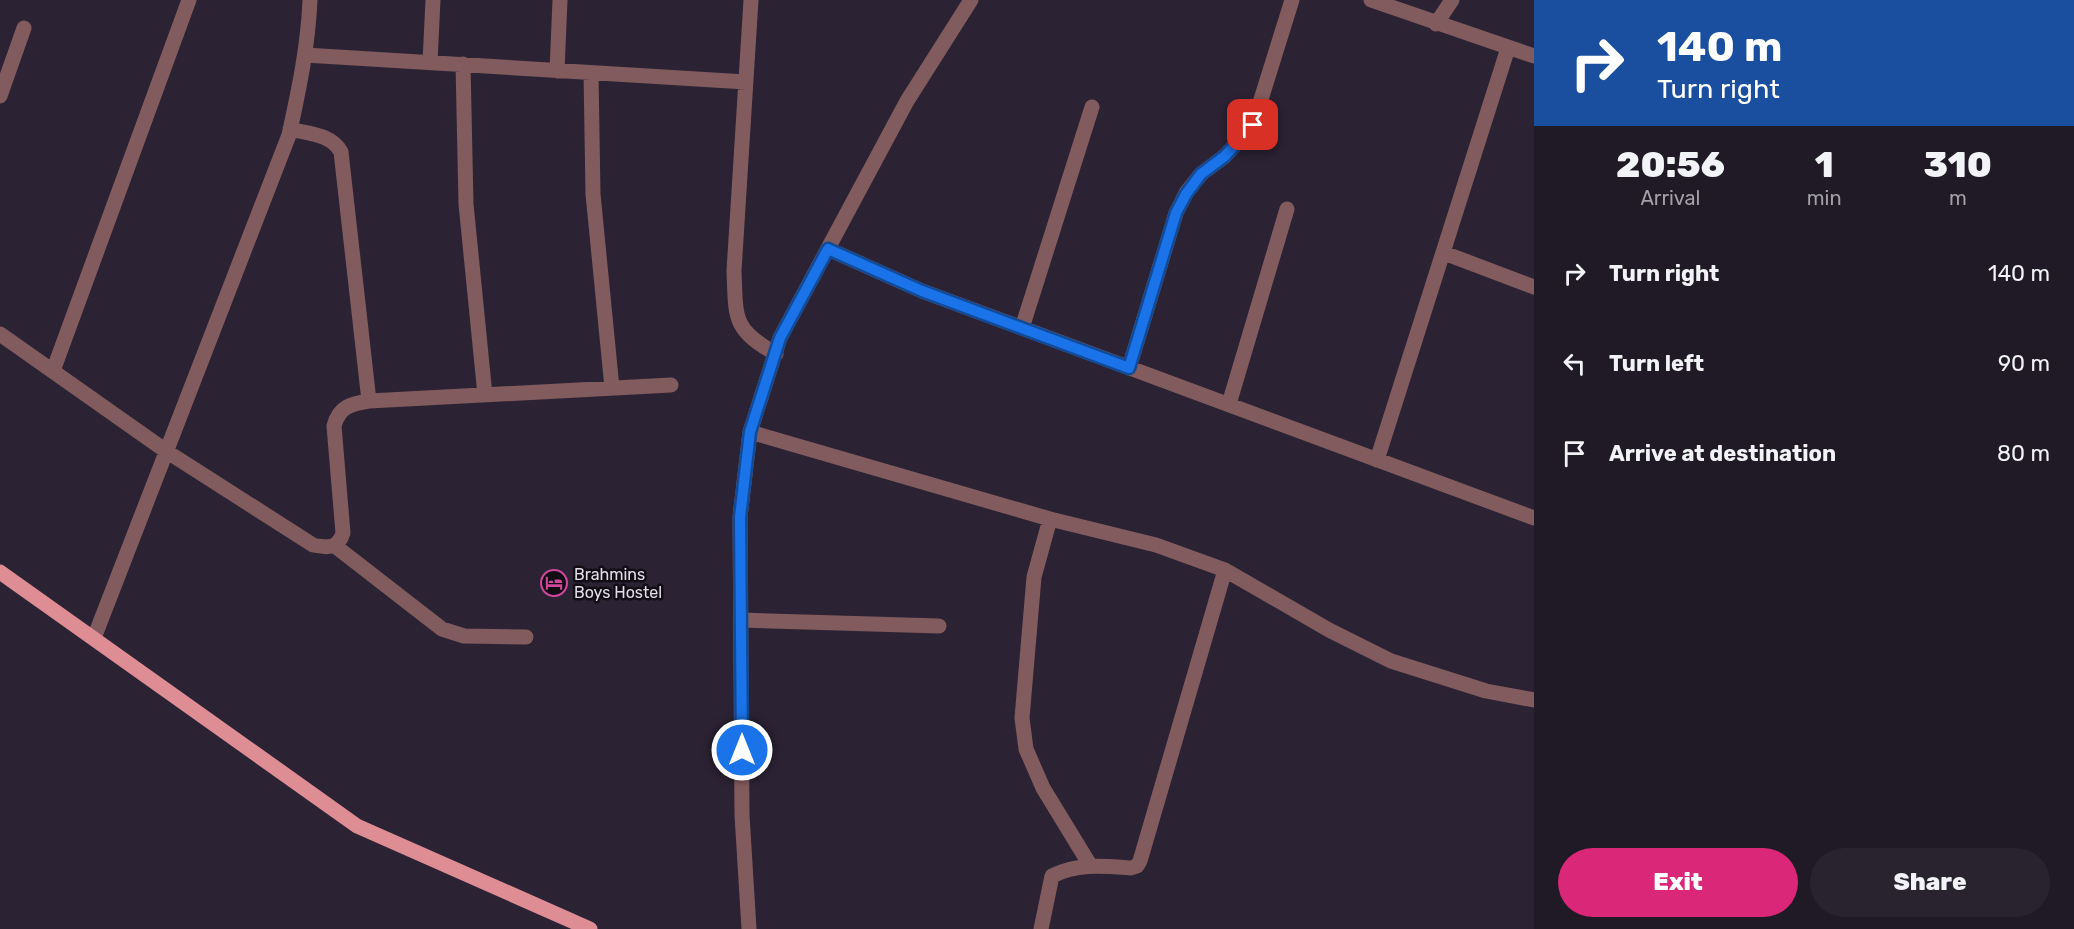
<!DOCTYPE html>
<style>
body{margin:0;font-family:Rubik,sans-serif;background:#28232e;color:#f1f3f6;height:100vh;display:flex;flex-direction:column;font-size:22px;white-space:nowrap}
*{box-sizing:border-box;margin:0}
p{font-size:20px;color:#a2a1a7}
.icon{flex:none;width:33px;height:33px;fill:none;stroke:currentColor;stroke-width:2;stroke-linecap:round;stroke-linejoin:round}
.map{position:relative;flex:1;overflow:hidden}
.sheet{display:flex;flex-direction:column;background:#201a26;width:540px}
.sheet>*{flex:none}
.top-card{background:#1a4fa0;color:#fff;overflow:hidden}
.pin{position:absolute;display:grid;place-items:center;width:51px;height:51px;color:#fff;margin:-26px;border-radius:12px;box-shadow:0 3px 9px #0006}
.me{position:absolute;width:66px;margin:-33px;rotate:0deg;stroke-linejoin:round;filter:drop-shadow(0 0 4px #0008)}
.turn{display:flex;align-items:center;gap:21px;height:126px;padding:0 24px;font-size:27px}
.turn .icon{width:78px;height:78px;stroke-width:2.5}
.turn b{display:block;font-size:42px;line-height:51px}
.eta{display:flex;justify-content:space-evenly;align-items:center;height:102px;text-align:center}
.eta b{font-size:36px;font-weight:800;line-height:42px}
.button{display:flex;gap:12px;margin-top:auto;padding:12px 24px}
.button a{flex:1;height:69px;border-radius:36px;background:#db2777;color:#fff;font-size:24px;font-weight:800;line-height:69px;text-align:center}
.button a+a{background:#28232e;color:#f1f3f6}
ul{padding:0;list-style:none}
li{display:flex;align-items:center;gap:18px;height:90px;padding:0 24px}
li div{flex:1}
li b{display:block;font-size:22px}
li em{font-style:normal}
main{display:flex;flex:1;min-height:0}
.map>svg:first-child{display:block}
.lines{fill:none;stroke-linecap:round;stroke-linejoin:round}
.minor{stroke:#825b5e;stroke-width:15}
.major{stroke:#df8d95;stroke-width:15}
.route-casing{stroke:#114b97;stroke-width:15}
.route{stroke:#1a73e8;stroke-width:10}
.labels{text-anchor:middle;stroke-width:5;stroke-linejoin:round;paint-order:stroke}
.poi-label{font-size:16px;fill:#e3dde9;stroke:#110d15;text-anchor:start}
</style>
<main>
<div class="map">
<svg width="1534" height="929" viewBox="0 0 1534 929">
<rect width="100%" height="100%" fill="#2b2233"/>
<g class="lines">
<!-- minor -->
<path class="minor" d="M751 0 734 271C736 318 732 329 776 354
M1371 0 1534 56
M1436 24 1452 0
M305 55 746 82
M430 62 433 0
M463 64 466 204 485 395
M557 71 560 0
M591 73 593 194 612 388
M0 96 24 28
M290 129C309 134 331 134 341 152L369 401
M828 249 922 291 1534 518
M1444 253 1534 287
M1022 328 1092 107
M0 334 166 451 313 545C328 548 338 549 343 533L334 426C339 407 350 404 369 401L671 385
M1129 368 1176 213 1186 193 1201 174 1225 156 1253 125 1292 0
M53 371 189 0
M1229 404 1287 209
M750 432 1050 519 1156 545 1225 570 1329 630 1391 661 1486 691 1534 700
M1377 460 1508 48
M1050 519 1034 577 1022 718 1026 749 1043 788 1090 865
M335 546 442 629 464 636 526 637
M741 620 939 626
M94 638 289 135C299 89 308 47 310 0
M749 929 742 815 740 517 750 432 780 338 907 101 971 0
M1041 929 1052 876C1077 863 1104 866 1131 868L1137 866 1140 861 1225 570"/>
<!-- major -->
<path class="major" d="M0 572 357 826 590 929"/>
</g>
<g class="lines">
<defs>
<path id="route" d="M742 750 740 517 750 432 780 338 828 249 922 291 1129 368 1176 213 1186 194 1201 174 1225 156 1253 125"/>
</defs>
<!-- route casing -->
<use href="#route" class="route-casing"/>
<!-- route -->
<use href="#route" class="route"/>
</g>
<!-- icons -->
<defs>
<symbol id="hotel-ring" viewBox="-11 -11 22 22"><circle r="9.5" fill="#110d15" stroke="#d1479c" stroke-width="1.5"/><path d="M-6-4.5h1.5V1H6V5H4.5V3h-9V5H-6ZM-4 0a1.8 1.8 0 1 1 3.6 0ZM.5 0V-2.5h3Q6-2.5 6 0Z" fill="#d1479c"/></symbol>
</defs>
<g fill-rule="evenodd">
<use href="#hotel-ring" x="539" y="568" width="30" height="30"/>
</g>
<g class="labels">
<!-- poi labels -->
<g class="poi-label">
<text x="574" y="580">Brahmins<tspan x="574" dy="18">Boys Hostel</tspan></text>
</g>
</g>
</svg>
<div class="pin" style="left:1253px;top:125px;background:#d93025"><svg class="icon" aria-label="arrive" viewBox="0 0 24 24"><path d="M6 21V4h12l-3 4 3 4H6"/></svg></div>
<svg class="me" style="left:742px;top:750px" viewBox="-20 -20 40 40"><circle r="17" fill="#1a73e8" stroke="#fff" stroke-width="3"/><path d="M0-11L8 9 0 5-8 9z" fill="#fff"/></svg>
</div>
<section class="sheet">
<div class="top-card">
<div class="turn"><svg class="icon" aria-label="right" viewBox="0 0 24 24"><path d="M7 20v-9h11M14 6l5 5-5 5"/></svg><div><b>140 m</b>Turn right</div></div>
</div>
<div class="eta">
<div><b>20:56</b><p>Arrival</p></div>
<div><b>1</b><p>min</p></div>
<div><b>310</b><p>m</p></div>
</div>
<ul>
<li><svg class="icon" aria-label="right" viewBox="0 0 24 24"><path d="M7 20v-9h11M14 6l5 5-5 5"/></svg><div><b>Turn right</b></div><em>140 m</em></li>
<li><svg class="icon" aria-label="left" viewBox="0 0 24 24"><path d="M17 20v-9H6M10 6l-5 5 5 5"/></svg><div><b>Turn left</b></div><em>90 m</em></li>
<li><svg class="icon" aria-label="arrive" viewBox="0 0 24 24"><path d="M6 21V4h12l-3 4 3 4H6"/></svg><div><b>Arrive at destination</b></div><em>80 m</em></li>
</ul>
<div class="button"><a>Exit</a><a>Share</a></div>
</section>
</main>
